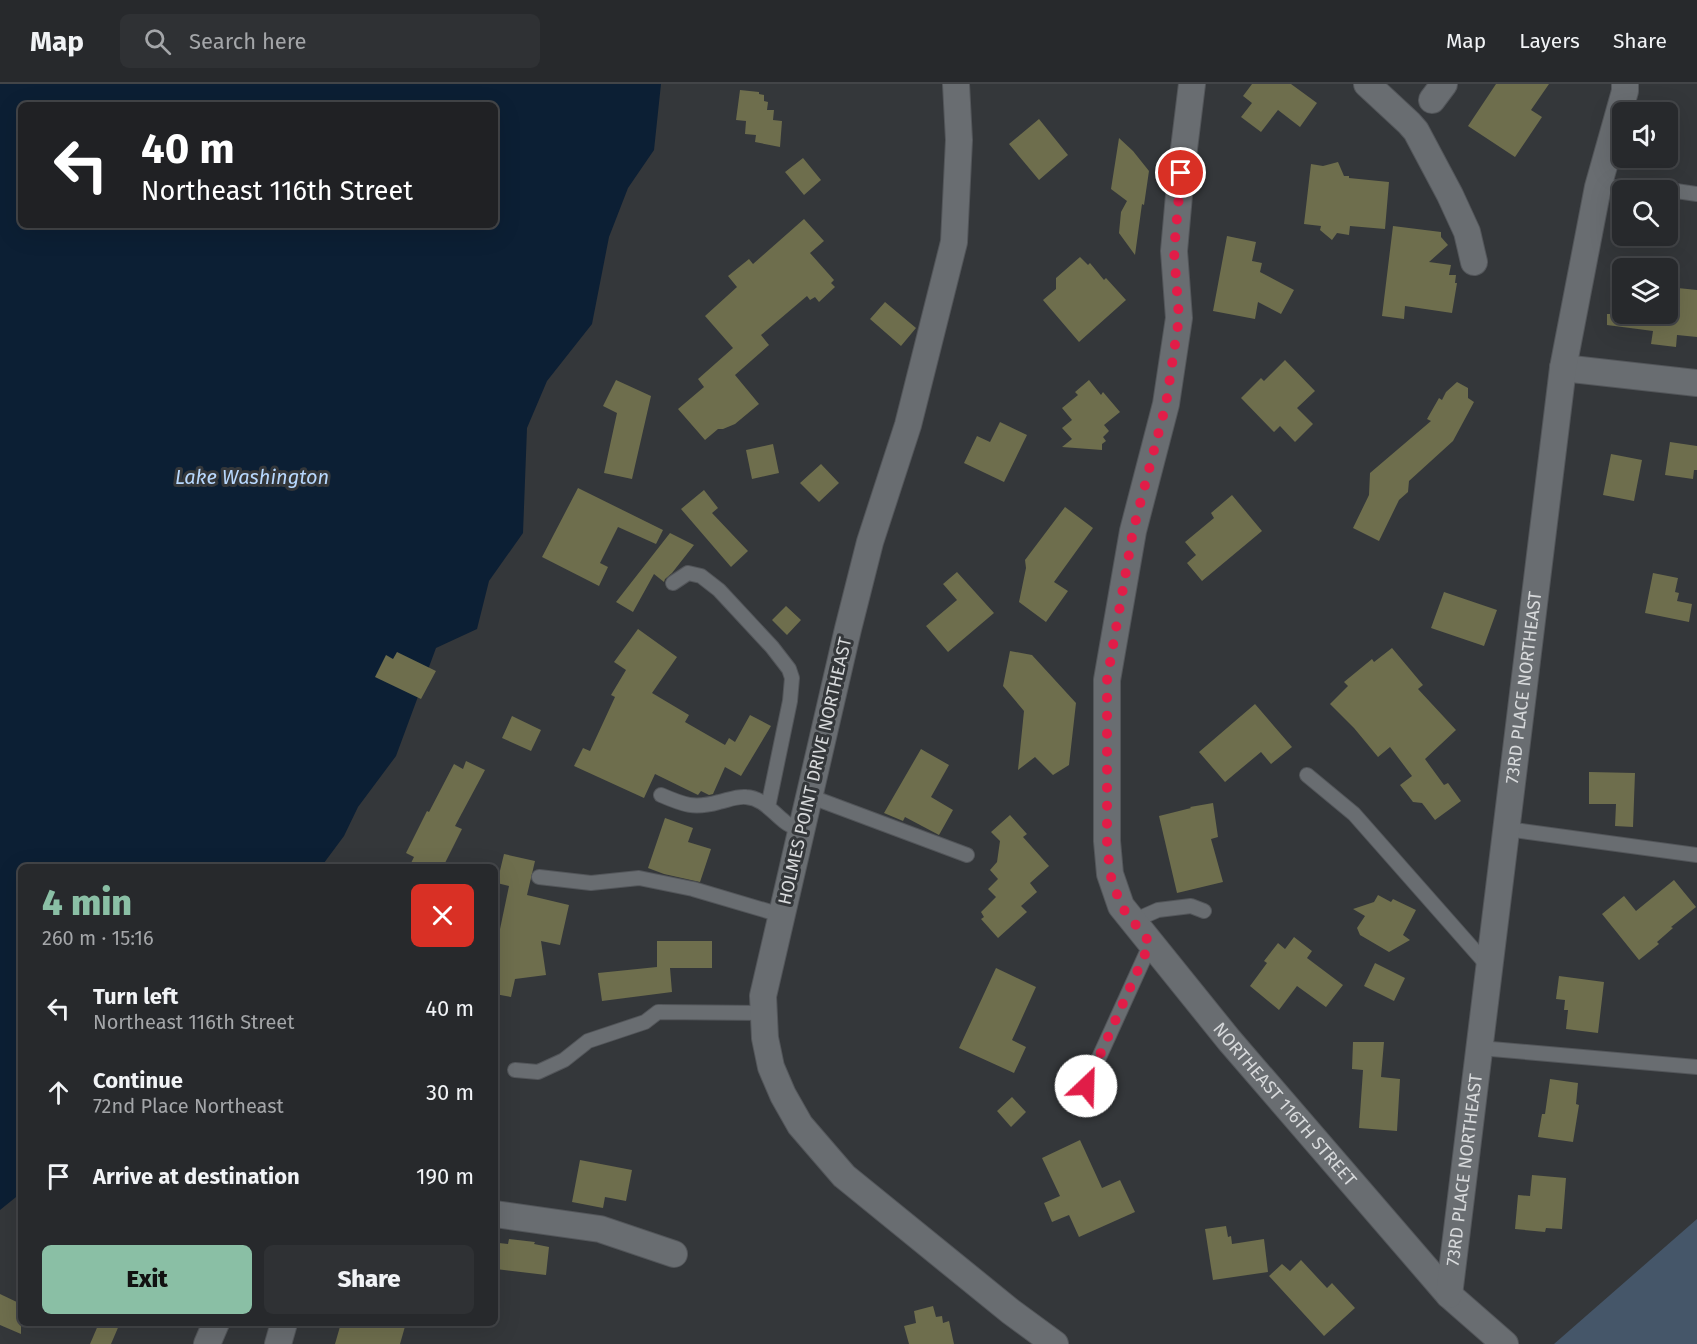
<!DOCTYPE html>
<meta charset="utf-8">
<style>
body{margin:0;font-family:"Fira Sans",sans-serif;background:#2f3134;color:#f1f3f6;height:100vh;display:flex;flex-direction:column;font-size:22px;white-space:nowrap}
*{box-sizing:border-box;margin:0}
p{font-size:20px;color:#a4a6a9}
.icon{flex:none;width:33px;height:33px;fill:none;stroke:currentColor;stroke-width:2;stroke-linecap:round;stroke-linejoin:round}
.map{position:relative;flex:1;overflow:hidden}
.details{position:absolute;left:18px;top:780px;width:480px;height:462px;display:flex;flex-direction:column;background:#27292c;border-radius:9px;box-shadow:0 6px 24px #0002,0 0 0 2px #434548}
.details>*{flex:none}
.banner{position:absolute;left:18px;top:18px;width:480px;height:126px;border-radius:9px;box-shadow:0 6px 24px #0002,0 0 0 2px #434548;background:#202124;color:#fff;overflow:hidden}
.fabs{position:absolute;left:1612px;top:18px;display:grid;gap:12px}
.fabs a{display:grid;place-items:center;width:66px;height:66px;border-radius:9px;background:#27292c;box-shadow:0 6px 24px #0002,0 0 0 2px #434548;font-size:30px}
.pin{position:absolute;display:grid;place-items:center;width:51px;height:51px;color:#fff;margin:-26px;border:3px solid #fff;border-radius:50%;box-shadow:0 2px 6px #0007}
.me{position:absolute;width:66px;margin:-33px;rotate:24deg;stroke-linejoin:round;filter:drop-shadow(0 0 4px #0008)}
.turn{display:flex;align-items:center;gap:21px;height:126px;padding:0 24px;font-size:27px}
.turn .icon{width:78px;height:78px;stroke-width:2.5}
.turn b{display:block;font-size:42px;line-height:51px}
.round{display:grid;place-items:center;flex:none;width:63px;height:63px;border-radius:9px;background:#2f3134}
.headline{display:flex;align-items:center;justify-content:space-between;height:102px;padding:0 24px}
h1{font-size:36px;font-weight:800;line-height:45px;color:#8abfa5}
.action{display:flex;gap:12px;margin-top:auto;padding:12px 24px}
.action a{flex:1;height:69px;border-radius:9px;background:#8abfa5;color:#111;font-size:24px;font-weight:800;line-height:69px;text-align:center}
.action a+a{background:#2f3134;color:#f1f3f6}
ul{padding:0;list-style:none}
li{display:flex;align-items:center;gap:18px;height:84px;padding:0 24px}
li div{flex:1}
li b{display:block;font-size:22px}
li em{font-style:normal}
header{display:flex;align-items:center;gap:36px;box-sizing:border-box;height:84px;padding:0 30px;background:#27292c;border-bottom:2px solid #434548}
header strong{font-size:28px}
nav{display:flex;gap:33px;margin-inline-start:auto;font-size:21px}
.search{width:420px;height:54px;background:#2f3134;display:flex;align-items:center;gap:15px;box-sizing:border-box;padding:0 21px;border-radius:9px;color:#a4a6a9;font-size:22px}
.map>svg:first-child{display:block}
.green{fill:#455669}
.water{fill:#0c1f34;fill-rule:evenodd}
.building{fill:#6e6e4d}
.lines{fill:none;stroke-linecap:round;stroke-linejoin:round}
.lane-casing{stroke:#53565a;stroke-width:16}
.street-casing{stroke:#53565a;stroke-width:28}
.lane{stroke:#696d71;stroke-width:14}
.street{stroke:#696d71;stroke-width:26}
.route{stroke:#e11d48;stroke-width:10;stroke-dasharray:0 18}
.labels{text-anchor:middle;stroke-width:6;stroke-linejoin:round;paint-order:stroke}
.street-label{font-size:18px;fill:#d7d9db;stroke:#34373a}
.water-label{font-size:20px;font-style:italic;fill:#b8d8fe;stroke:#34373a}
</style>
<header>
<strong>Map</strong>
<div class="search"><svg class="icon" aria-label="search" viewBox="0 0 24 24"><circle cx="10" cy="10" r="6"/><path d="M15 15l6 6"/></svg>Search here</div>
<nav><a>Map</a><a>Layers</a><a>Share</a></nav>
</header>
<div class="map">
<svg width="1697" height="1260" viewBox="0 0 1697 1260">
<rect width="100%" height="100%" fill="#34373a"/>
<!-- green -->
<path class="green" d="M1697 1135V1260H1554Z"/>
<!-- water -->
<path class="water" d="M0 0H661L654 66 628 104 609 153 592 240 547 297 527 344 523 449 489 497 477 545 436 564 396 672 358 723 344 752 321 783H21V1109L0 1126ZM21 21H495V141H21Z"/>
<!-- building -->
<path class="building" d="M1252 0H1291L1317 19 1300 43 1278 26 1261 48 1241 33 1252 19 1243 12Z
M1496 0H1549L1531 26 1542 33 1515 73 1468 42Z
M740 6 759 8V10L764 11V17L768 18 767 26H774L773 36 782 37 780 63 755 58 756 51 745 50 746 37 736 36Z
M1039 35 1068 71 1039 96 1009 60Z
M1119 54 1133 67 1149 87 1144 121 1142 120 1135 171 1119 149 1121 128 1127 117 1111 105Z
M803 74 821 96 804 111 785 88Z
M1338 78 1344 92H1349V94L1389 98 1385 145 1350 142 1349 151 1337 149 1332 156 1320 146 1321 142 1304 140 1311 80 1323 82Z
M804 135 824 157 810 169 834 196 831 199 835 203 819 218 815 213 810 216 807 212 761 251 769 261 735 291 759 320 735 340 723 345H718L705 356 678 325 704 303 698 295 733 264 705 232 737 203 728 192 749 175 753 180Z
M1393 142 1441 148V153L1448 161 1429 178 1451 181 1449 191H1456L1455 199H1457L1452 229 1405 222 1404 235 1382 232Z
M1227 152 1256 158 1252 177 1262 179 1260 188 1294 206 1281 230 1258 218 1255 235 1213 227Z
M1080 173 1088 181 1090 179 1104 196 1106 194 1126 216 1079 258 1043 216 1056 205V194Z
M1668 203 1697 206V253L1677 251 1676 263 1651 260 1653 247 1607 241V230H1668Z
M885 218 916 244 901 262 870 235Z
M1285 276 1315 307 1297 324 1313 340 1295 358 1280 342 1274 348 1241 314 1261 294 1264 297Z
M616 296 651 312 632 395 604 389 617 329 603 322Z
M1089 296 1101 311 1103 308 1120 328 1104 341 1109 347 1103 353 1106 357 1102 360V366L1062 363 1072 355 1062 344 1072 336 1062 324 1078 311 1075 308Z
M1457 298 1468 304V314L1474 318 1453 357 1409 397 1408 408 1399 416 1379 457 1353 444 1369 411 1370 389 1431 337 1427 335 1439 314 1442 316 1446 308Z
M1000 338 1027 351 1004 398 964 379 977 352 990 358Z
M1670 358 1697 362V386H1694L1693 395 1665 391Z
M773 360 779 389 752 395 746 366Z
M1611 370 1642 376 1634 417 1603 411Z
M821 380 839 399 819 418 800 399Z
M578 404 663 446 656 460 618 443 600 479 608 483 599 502 542 473Z
M704 406 718 424 712 429 748 467 731 483 681 425Z
M1232 411 1262 447 1202 497 1187 479 1196 471 1185 458 1214 434 1211 429Z
M1065 423 1093 444 1054 498 1068 507 1046 538 1019 518 1026 484 1025 476Z
M670 449 694 461 672 489 665 495 664 498 654 490 633 528 616 518Z
M957 488 994 529 948 568 926 542 957 516 943 500Z
M1653 489 1678 494 1675 508 1679 509 1677 517 1692 520 1689 538 1645 529Z
M1444 508 1497 526 1484 562 1431 544Z
M786 522 801 536 787 551 772 536Z
M638 545 677 573 652 609 689 631 685 638 725 661 729 654 735 658 750 631 771 642 741 692 725 683 713 710 709 711 701 707 698 711 655 690 644 714 574 682 583 664 590 667 615 613 611 611 626 586 614 578Z
M1392 564 1423 601 1418 605 1456 646 1425 675 1444 701 1448 699 1461 717 1435 736 1422 719 1413 718 1400 701 1412 692 1390 663 1378 673 1354 644 1330 620 1348 602 1344 598 1372 575 1374 578Z
M1010 567 1032 571 1076 619 1069 681 1053 691 1035 673 1018 686 1024 627 1003 602Z
M397 568 436 587 421 615 375 593 386 571 393 575Z
M1255 620 1292 663 1271 680 1261 668 1225 698 1199 668Z
M512 632 541 646 531 667 502 654Z
M921 665 949 681 931 713 953 726 939 751 905 733 903 737 884 729Z
M466 677 485 686 455 742 462 745 443 783H409L414 773 406 769 427 727 429 728 454 680 463 685Z
M1589 688 1635 689 1633 743 1615 742 1616 720H1589Z
M1213 719 1218 753 1211 755 1223 798 1177 809 1159 732 1191 724 1190 723Z
M1010 731 1027 750 1023 753 1049 782 1030 799 1037 808 1021 822 1027 828 998 854 981 835 984 833 981 828 996 813 988 805 998 795 990 786 997 778 1000 757 991 748Z
M665 734 693 744 688 758 711 765 700 798 664 790 648 784Z
M504 770 535 777 527 811 569 821 560 861 541 857 546 891 515 895 511 913 495 910V869L509 802 497 799Z
M1674 796 1696 823 1671 843 1673 844 1657 858 1659 860 1639 876 1602 830 1624 812 1636 827Z
M1378 811 1391 818 1393 815 1416 826 1403 851 1410 856 1389 868 1360 851 1357 844 1365 832 1353 825 1374 818Z
M1294 853 1312 867 1307 874 1343 901 1326 923 1297 902 1279 926 1250 902 1267 879 1264 877 1278 859 1285 865Z
M657 857H712V884H670L672 908 602 917 598 889 657 883Z
M1375 879 1405 894 1394 917 1364 902Z
M996 884 1036 903 1012 956 1026 963 1014 989 959 964Z
M1559 892 1604 898 1598 949 1566 945 1568 926H1564L1565 916 1556 915Z
M1353 958H1384L1381 993 1400 995 1397 1047 1359 1044 1363 986 1352 985Z
M1550 995 1578 999 1576 1020 1579 1021 1573 1058 1538 1053 1542 1030H1545Z
M1012 1013 1026 1028 1011 1043 997 1027Z
M1080 1056 1102 1104 1120 1096 1135 1128 1079 1153 1069 1131 1052 1138 1044 1119 1060 1112 1042 1074Z
M580 1076 632 1086 626 1117 605 1113 603 1124 572 1118Z
M1532 1091 1566 1094 1562 1145 1546 1144 1545 1148 1515 1145 1518 1111 1530 1112Z
M1226 1142 1228 1153 1231 1152 1232 1160 1264 1155 1268 1188 1213 1196 1205 1145Z
M509 1155 535 1158 534 1160 549 1163 546 1191 496 1185 499 1159 508 1160Z
M1301 1176 1327 1204 1332 1199 1355 1224 1324 1252 1269 1192 1282 1180 1290 1187Z
M0 1210 21 1220V1250L0 1241Z
M933 1222 936 1233 942 1232 943 1239 949 1237 954 1260H909L904 1242 916 1239 914 1227Z
M99 1239H120L111 1260H90Z
M341 1239H406L400 1260H335Z"/>
<g class="lines">
<defs>
<path id="lane" d="M1598 103 1656 104 1697 110
M673 499 688 489 701 492 719 506 772 563 789 585 792 594 790 617 768 723
M1307 691 1354 730 1489 883
M661 711C684 721 694 725 719 718 728 716 737 712 746 713 763 714 772 728 785 738 789 741 795 744 801 747
M809 712 967 771
M1507 745 1697 771
M539 793 591 799 639 794 693 805 781 831
M1133 837 1158 826 1191 822 1204 827
M1480 964 1697 983
M515 986 538 988 564 976 588 957 645 938 658 928 764 929
M1077 1022 1151 859"/>
<g id="street">
<path d="M956 0 959 56 954 158 908 341 870 458 848 545 763 912 765 954 771 983 783 1011 800 1041 844 1092 1010 1227 1055 1260"/>
<path id="s1" d="M1192 0 1181 89 1174 167 1179 234 1166 320 1133 447 1107 596V757L1110 790 1121 822 1229 956 1449 1211 1505 1260"/>
<path d="M1367 0 1409 39 1416 47 1450 111 1467 148 1474 178"/>
<path d="M1432 16 1444 0"/>
<path d="M1563 284 1697 299"/>
<path d="M495 1130 600 1145 674 1170"/>
<path id="s2" d="M1449 1211 1563 284 1598 103 1625 7V0"/>
<path d="M207 1260 216 1239"/>
<path d="M278 1260 284 1239"/>
</g>
</defs>
<!-- lane casing -->
<use href="#lane" class="lane-casing"/>
<!-- street casing -->
<use href="#street" class="street-casing"/>
<!-- lane -->
<use href="#lane" class="lane"/>
<!-- street -->
<use href="#street" class="street"/>
</g>
<g class="lines">
<!-- route -->
<path class="route" d="M1086 1002 1150 859 1121 822 1110 790 1107 757V596L1133 447 1166 320 1179 234 1174 167 1181 89"/>
</g>
<g class="labels">
<!-- street labels -->
<g class="street-label">
<text dy="6" stroke="none"><textPath href="#s2" startOffset="612">73RD PLACE NORTHEAST</textPath></text>
<text transform="translate(815 687) rotate(-77)" y="6">HOLMES POINT DRIVE NORTHEAST</text>
<text dy="6" stroke="none"><textPath href="#s1" startOffset="1090">NORTHEAST 116TH STREET</textPath></text>
<text dy="6" stroke="none"><textPath href="#s2" startOffset="126">73RD PLACE NORTHEAST</textPath></text>
</g>
<!-- water labels -->
<g class="water-label">
<text x="252" y="400">Lake Washington</text>
</g>
</g>
</svg>
<div class="fabs">
<a><svg class="icon" aria-label="sound" viewBox="0 0 24 24"><path d="M4 9h4l5-4v14l-5-4H4zM17 9q2 3 0 6"/></svg></a>
<a><svg class="icon" aria-label="search" viewBox="0 0 24 24"><circle cx="10" cy="10" r="6"/><path d="M15 15l6 6"/></svg></a>
<a><svg class="icon" aria-label="layers" viewBox="0 0 24 24"><path d="M12 4l9 5-9 5-9-5zM3 14l9 5 9-5"/></svg></a>
</div>
<div class="pin" style="left:1181px;top:89px;background:#d93025"><svg class="icon" aria-label="arrive" viewBox="0 0 24 24"><path d="M6 21V4h12l-3 4 3 4H6"/></svg></div>
<svg class="me" style="left:1086px;top:1002px" viewBox="-20 -20 40 40"><circle r="19" fill="#fff"/><path d="M0-13L10 11 0 6-10 11z" fill="#e11d48"/></svg>
<div class="banner">
<div class="turn"><svg class="icon" aria-label="left" viewBox="0 0 24 24"><path d="M17 20v-9H6M10 6l-5 5 5 5"/></svg><div><b>40 m</b>Northeast 116th Street</div></div>
</div>
<section class="details">
<div class="headline"><div><h1>4 min</h1><p>260 m · 15:16</p></div><a class="round" style="background:#d93025;color:#fff"><svg class="icon" aria-label="close" viewBox="0 0 24 24"><path d="M6 6l12 12M18 6L6 18"/></svg></a></div>
<ul>
<li><svg class="icon" aria-label="left" viewBox="0 0 24 24"><path d="M17 20v-9H6M10 6l-5 5 5 5"/></svg><div><b>Turn left</b><p>Northeast 116th Street</p></div><em>40 m</em></li>
<li><svg class="icon" aria-label="ahead" viewBox="0 0 24 24"><path d="M12 20V5M6 11l6-6 6 6"/></svg><div><b>Continue</b><p>72nd Place Northeast</p></div><em>30 m</em></li>
<li><svg class="icon" aria-label="arrive" viewBox="0 0 24 24"><path d="M6 21V4h12l-3 4 3 4H6"/></svg><div><b>Arrive at destination</b></div><em>190 m</em></li>
</ul>
<div class="action"><a>Exit</a><a>Share</a></div>
</section>
</div>
